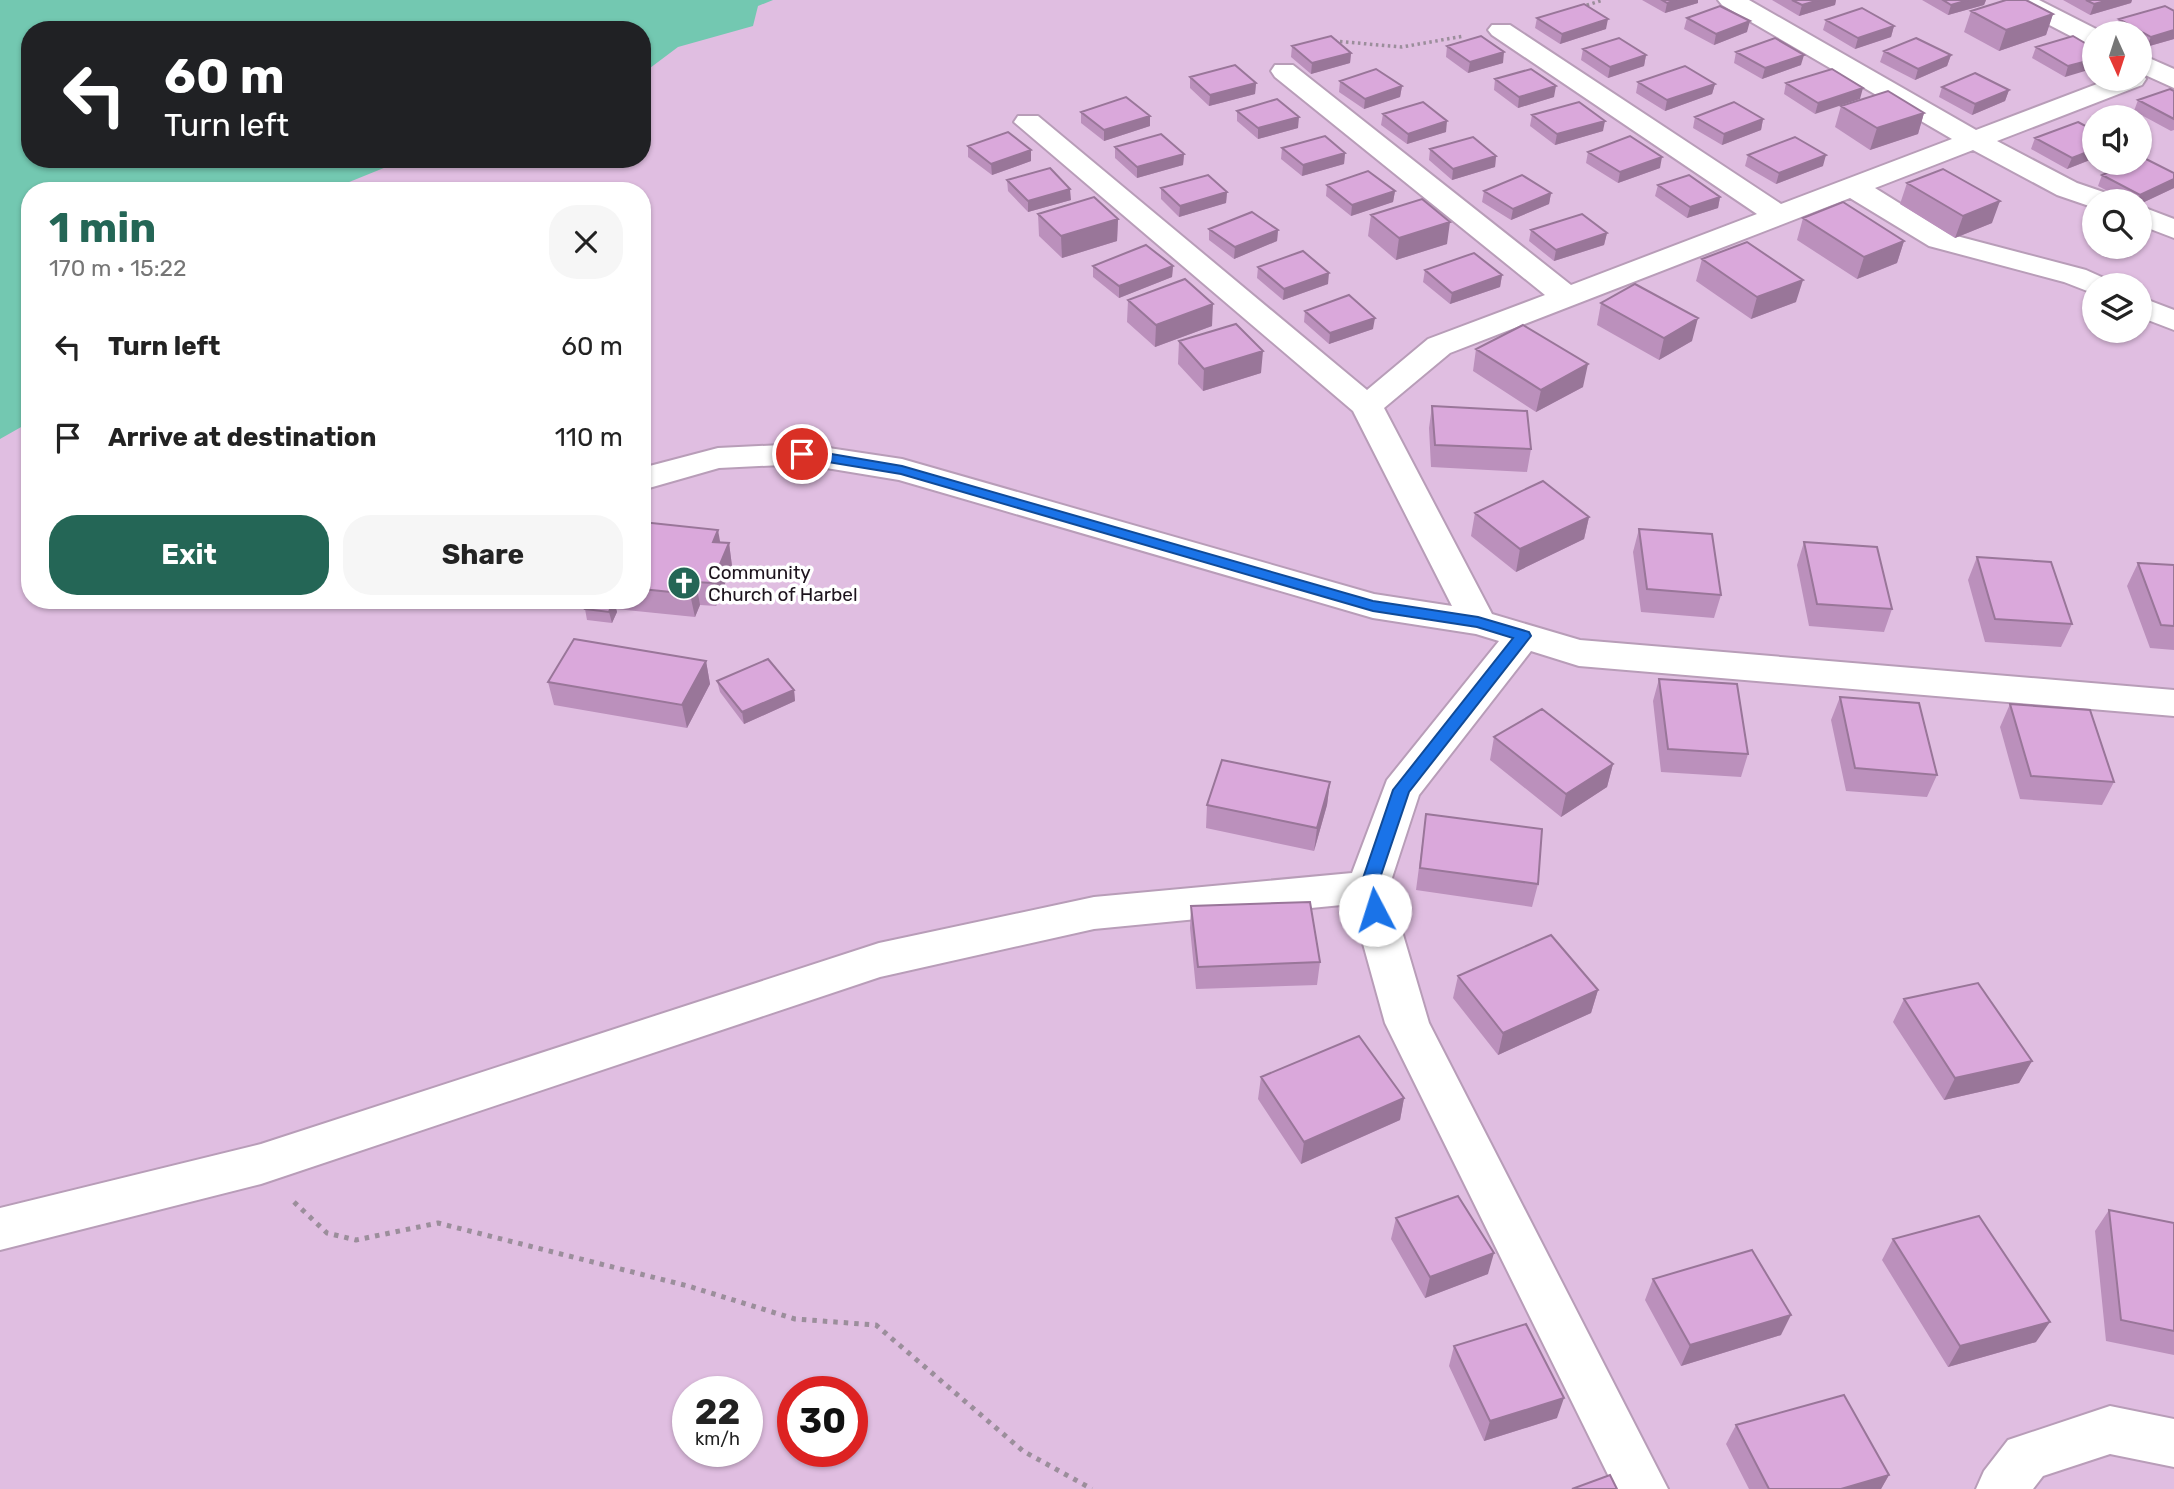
<!DOCTYPE html>
<meta charset="utf-8">
<style>
body{margin:0;font-family:Rubik,sans-serif;background:#f6f6f6;color:#222;height:100vh;display:flex;flex-direction:column;font-size:26px;white-space:nowrap}
*{box-sizing:border-box;margin:0}
p{font-size:23px;color:#767676}
.icon{flex:none;width:38px;height:38px;fill:none;stroke:currentColor;stroke-width:2;stroke-linecap:round;stroke-linejoin:round}
.map{position:relative;flex:1;overflow:hidden}
.side{position:absolute;left:21px;top:182px;width:630px;height:427px;display:flex;flex-direction:column;background:#fff;border-radius:28px;box-shadow:0 2px 5px #0004}
.side>*{flex:none}
.hud{position:absolute;left:21px;top:21px;width:630px;height:147px;border-radius:28px;box-shadow:0 2px 5px #0004;background:#202124;color:#fff;overflow:hidden}
.needle{width:46px;rotate:177deg}
.buttons{position:absolute;left:2082px;top:21px;display:grid;gap:14px}
.buttons a{display:grid;place-items:center;width:70px;height:70px;border-radius:50%;background:#fff;box-shadow:0 2px 5px #0004;font-size:35px}
.speed{position:absolute;left:672px;top:1376px;display:flex;gap:14px;font-size:35px;font-weight:700;text-align:center}
.speed>*{display:grid;place-content:center;width:91px;height:91px;border-radius:50%;background:#fff;box-shadow:0 2px 5px #0004;line-height:1}
.speed small{font-size:18px;font-weight:400}
.speed .limit{border:10px solid #d22;background:#fff;color:#111}
.pin{position:absolute;display:grid;place-items:center;width:60px;height:60px;color:#fff;margin:-30px;border:4px solid #fff;border-radius:50%;box-shadow:0 2px 7px #0007}
.me{position:absolute;width:77px;margin:-38px;rotate:355deg;stroke-linejoin:round;filter:drop-shadow(0 0 5px #0008)}
.turn{display:flex;align-items:center;gap:24px;height:147px;padding:0 28px;font-size:32px}
.turn .icon{width:91px;height:91px;stroke-width:2.5}
.turn b{display:block;font-size:49px;line-height:60px}
.round{display:grid;place-items:center;flex:none;width:74px;height:74px;border-radius:28px;background:#f6f6f6}
.overview{display:flex;align-items:center;justify-content:space-between;height:119px;padding:0 28px}
h1{font-size:42px;font-weight:700;line-height:52px;color:#246656}
.cta{display:flex;gap:14px;margin-top:auto;padding:14px 28px}
.cta a{flex:1;height:80px;border-radius:28px;background:#246656;color:#fff;font-size:28px;font-weight:700;line-height:80px;text-align:center}
.cta a+a{background:#f6f6f6;color:#222}
ul{padding:0;list-style:none}
li{display:flex;align-items:center;gap:21px;height:91px;padding:0 28px}
li div{flex:1}
li b{display:block;font-size:26px}
li em{font-style:normal}
.map>svg:first-child{display:block}
.green{fill:#e0bee1;fill-rule:evenodd}
.water{fill:#73c8b1}
.lines{fill:none;stroke-linecap:round;stroke-linejoin:round}
.minor-casing{stroke:#b89db8;stroke-width:4}
.path-far1{stroke:#9b8e9b;stroke-width:3.5;stroke-dasharray:2.5 3.5;stroke-linecap:butt}
.path{stroke:#9b8e9b;stroke-width:5;stroke-dasharray:4.5 6;stroke-linecap:butt}
.minor{fill:#fff;fill-rule:evenodd}
.wall{fill:#bb90bc}
.shaded-wall{fill:#997699}
.building{fill:#daa8db;stroke:#997699;stroke-width:2}
.route{fill:#1a73e8;stroke:#114b97;stroke-width:2}
.labels{text-anchor:middle;stroke-width:7;stroke-linejoin:round;paint-order:stroke}
.poi-label{font-size:19px;fill:#1d141d;stroke:#fff;text-anchor:start}
</style>
<div class="map">
<svg width="2174" height="1489" viewBox="0 0 2174 1489">
<rect width="100%" height="100%" fill="#fcebfc"/>
<!-- green -->
<path class="green" d="M0 0H2174V1489H0ZM30 30H642V159H30ZM2095 33H2140V79H2095ZM2095 117H2140V163H2095ZM30 191H642V600H30ZM2095 201H2140V247H2095ZM2095 285H2140V331H2095ZM688 1391H747V1451H688ZM793 1391H852V1451H793Z"/>
<!-- water -->
<path class="water" d="M0 0H773L758 6 753 26 678 47 642 74V30H30V159H406L327 191H30V422L0 439Z"/>
<g class="lines">
<defs>
<path id="minor" d="M1718 0H1749L1976 130 2110 79H2140V54L2174 69V88L2143 74 2146 79 2142 85 1997 141 2077 183 2112 195 2116 201H2095V208L2057 195 1973 150 1875 188 1949 234 2086 270 2106 279 2110 285H2095V294L2064 282 1929 246 1850 198 1450 353 1384 408 1492 614 1580 640 2174 690V716L1579 666 1531 651 1419 795 1389 887 1429 1023 1668 1489H1615L1385 1023 1352 904 1094 929 880 977 261 1184 0 1250V1208L261 1144 879 943 1094 897 1352 873 1387 780 1499 641 1476 634 1373 618 899 480 802 464 719 468 642 490V468L718 448 802 444 902 459 1374 594 1452 606 1353 411 1014 122 1018 116H1038L1367 390 1428 339 1545 295 1275 77 1271 71 1275 65H1293L1571 285 1757 214 1492 35 1488 30 1492 25H1510L1781 204 1952 139 1722 5Z
M2007 0H2039L2104 33H2095V47L2086 44 2011 5Z
M2140 206 2174 219V238L2140 225Z
M2140 297 2174 310V330L2140 317Z
M2110 1406 2174 1419V1467L2110 1454 2043 1476 2033 1489H1976L1984 1471 2008 1440Z"/>
</defs>
<!-- minor casing -->
<use href="#minor" class="minor-casing"/>
<!-- path-far1 -->
<path class="path-far1" d="M1581 7 1603 0
M1334 41 1402 47 1464 36"/>
<!-- path -->
<path class="path" d="M294 1202 327 1233 356 1240 438 1223 688 1286 795 1319 876 1325 1023 1451 1092 1489"/>
<!-- minor -->
<use href="#minor" class="minor"/>
</g>
<!-- wall -->
<path class="wall" d="M1642 0H1698V3L1665 13Z
M1772 0H1836L1835 5 1799 16Z
M1922 0H1986L1984 5 1948 15Z
M2063 0H2132L2131 3 2090 15Z
M1971 11 2053 14 2046 35 1999 51 1964 32Z
M2174 11V39L2146 47 2140 44V33H2122L2115 29 2119 19Z
M1537 18 1606 29 1560 44 1535 28Z
M1687 18 1747 32 1714 45 1684 29Z
M1826 20 1894 26 1891 37 1855 49 1823 30Z
M1292 46 1351 53 1350 63 1311 74 1291 57Z
M1447 46 1503 63 1468 73 1446 57Z
M2036 47 2095 49 2065 77 2032 58Z
M1583 49 1646 55 1644 66 1608 78 1581 60Z
M1884 51 1951 55 1947 66 1915 80 1880 62Z
M1736 52 1801 65 1762 79 1734 63Z
M1832 69 1815 114 1784 94 1786 83Z
M1190 77 1256 83 1255 94 1209 106 1190 88Z
M1495 79 1554 97 1518 108 1494 90Z
M1340 81 1402 86 1400 97 1364 109 1339 92Z
M1638 82 1715 84 1712 94 1665 111 1636 93Z
M1942 87 2009 90 2005 101 1972 115 1939 97Z
M2174 91V130L2171 131 2134 111 2138 100Z
M1841 106 1924 113 1918 134 1870 150 1835 127Z
M1237 111 1298 128 1258 139 1237 121Z
M1081 112 1150 116V126L1104 141 1081 123Z
M1383 114 1446 132 1407 144 1381 125Z
M1532 115 1603 131 1555 145 1530 126Z
M1695 117 1763 119 1761 130 1722 145 1693 128Z
M2095 131V158L2067 169 2031 149 2035 138Z
M968 146 1031 150V161L992 175 968 157Z
M1115 147 1184 154 1183 165 1137 178 1115 158Z
M1282 148 1345 153 1344 164 1302 176 1281 159Z
M1430 149 1496 156 1495 167 1452 180 1429 160Z
M1588 152 1660 168 1618 183 1586 163Z
M1748 155 1823 166 1776 184 1745 166Z
M2174 173V188L2140 204V201H2127L2098 186 2102 175Z
M1007 180 1071 200 1028 212 1008 191Z
M1907 183 1992 223 1955 238 1900 204Z
M1327 185 1395 191 1393 202 1351 216 1326 196Z
M1658 185 1720 197 1718 208 1687 218 1655 196Z
M1161 188 1227 192 1226 203 1179 217 1161 199Z
M1484 191 1551 193 1549 204 1511 220 1482 202Z
M1038 214 1118 219 1117 241 1062 258 1039 236Z
M1371 215 1447 244 1396 260 1368 236Z
M1803 218 1904 241 1897 263 1857 279 1797 240Z
M1209 229 1278 230 1277 241 1234 259 1209 240Z
M1531 230 1607 233 1604 245 1554 261 1529 241Z
M1702 259 1796 302 1751 319 1696 281Z
M1093 266H1173L1172 277 1119 298 1093 277Z
M1258 267 1328 284 1283 300 1257 278Z
M1425 270 1502 275 1500 287 1450 304 1423 282Z
M1128 300 1212 326 1155 347 1127 322Z
M1601 303 1692 341 1659 360 1597 325Z
M1305 311 1373 329 1329 344 1304 322Z
M1179 341 1261 373 1203 391 1178 364Z
M1476 349 1583 387 1536 412 1473 371Z
M1432 406 1531 449 1527 472 1431 467 1429 428Z
M1475 513 1589 517 1584 539 1516 572 1471 536Z
M642 522 720 542 729 543 732 566 716 606 700 605 695 617 616 609 617 612 612 623 587 620 585 609 586 606 582 605 581 600H642Z
M1639 529 1721 595 1714 618 1641 612 1633 552Z
M1804 542 1892 609 1884 632 1809 626 1797 565Z
M1977 557 2072 624 2061 647 1985 642 1968 580Z
M2138 563 2174 565V650L2150 648 2127 586Z
M706 661 710 684 687 728 554 705 548 682Z
M1659 679 1748 754 1741 777 1661 772 1653 701Z
M717 681 794 690 795 701 744 724 720 692Z
M1840 697 1937 775 1927 797 1846 791 1831 720Z
M2010 704 2114 782 2102 805 2020 799 2000 727Z
M1494 737 1613 764 1607 787 1561 817 1490 760Z
M1330 782 1327 805 1314 851 1206 828 1207 805Z
M1426 814 1538 884 1532 907 1416 890Z
M1191 906 1320 962 1317 985 1196 989 1190 928Z
M1458 976 1598 990 1591 1013 1498 1055 1453 998Z
M1904 999 2032 1061 2019 1083 1944 1100 1893 1022Z
M1261 1077 1404 1098 1400 1120 1301 1164 1258 1099Z
M2109 1210 2174 1223V1355L2106 1341 2095 1231Z
M1396 1218 1488 1274 1425 1298 1391 1239Z
M1893 1239 2036 1342 1948 1367 1882 1260Z
M1653 1279 1781 1335 1681 1366 1645 1300Z
M1454 1346 1557 1418 1484 1441 1449 1366Z
M1736 1425 1889 1475 1881 1489H1749L1726 1444Z"/>
<!-- shaded-wall -->
<path class="shaded-wall" d="M1676 0H1698V3L1665 13 1667 3Z
M1819 0H1836L1835 5 1799 16 1802 5Z
M1968 0H1986L1984 5 1948 15 1951 5Z
M2109 0H2132L2131 3 2090 15 2094 4Z
M2053 14 2046 35 1999 51 2006 30Z
M1608 19 1606 29 1560 44 1562 34Z
M1750 21 1747 32 1714 45 1716 34Z
M1894 26 1891 37 1855 49 1858 38Z
M2174 30V39L2146 47 2151 37Z
M1504 52 1503 63 1468 73 1470 62Z
M1351 53 1350 63 1311 74 1312 63Z
M1646 55 1644 66 1608 78 1610 67Z
M1804 55 1801 65 1762 79 1765 68Z
M1951 55 1947 66 1915 80 1918 69Z
M2095 59V68L2065 77 2068 66Z
M1256 83 1255 94 1209 106 1210 95Z
M1715 84 1712 94 1665 111 1667 100Z
M1402 86 1400 97 1364 109 1365 99Z
M1556 86 1554 97 1518 108 1519 97Z
M1863 88 1860 99 1815 114 1818 103Z
M2009 90 2005 101 1972 115 1975 104Z
M1924 113 1918 134 1870 150 1877 128Z
M1150 116V126L1104 141V130Z
M1299 117 1298 128 1258 139V128Z
M1763 119 1761 130 1722 145 1724 134Z
M1447 121 1446 132 1407 144 1408 134Z
M1605 121 1603 131 1555 145 1557 134Z
M2095 149V158L2067 169 2072 158Z
M1031 150V161L992 175 991 164Z
M1345 153 1344 164 1302 176 1303 165Z
M1184 154 1183 165 1137 178V167Z
M1826 155 1823 166 1776 184 1779 173Z
M1496 156 1495 167 1452 180 1453 169Z
M1662 157 1660 168 1618 183 1620 172Z
M2174 179V188L2140 204V201H2137L2140 195Z
M1070 189 1071 200 1028 212V201Z
M1395 191 1393 202 1351 216 1352 205Z
M1227 192 1226 203 1179 217 1180 206Z
M1551 193 1549 204 1511 220 1513 209Z
M1720 197 1718 208 1687 218 1690 207Z
M2000 201 1992 223 1955 238 1963 216Z
M1118 219 1117 241 1062 258 1061 236Z
M1450 222 1447 244 1396 260 1399 238Z
M1278 230 1277 241 1234 259 1235 247Z
M1607 233 1604 245 1554 261 1556 250Z
M1904 241 1897 263 1857 279 1864 257Z
M1173 266 1172 277 1119 298V286Z
M1329 273 1328 284 1283 300 1284 289Z
M1502 275 1500 287 1450 304 1452 293Z
M1803 280 1796 302 1751 319 1757 297Z
M1213 304 1212 326 1155 347 1156 325Z
M1375 318 1373 329 1329 344 1330 333Z
M1698 318 1692 341 1659 360 1664 338Z
M1263 351 1261 373 1203 391 1204 369Z
M1588 364 1583 387 1536 412 1541 390Z
M1589 517 1584 539 1516 572 1520 549Z
M718 530 722 552 713 542Z
M729 543 732 566 716 606 712 583Z
M696 582 700 605 695 617 690 594Z
M614 600 617 612 612 623 609 612Z
M706 661 710 684 687 728 682 705Z
M794 690 795 701 744 724 742 712Z
M1613 764 1607 787 1561 817 1566 794Z
M1330 782 1327 805 1314 851 1317 828Z
M1598 990 1591 1013 1498 1055 1503 1033Z
M2032 1061 2019 1083 1944 1100 1955 1078Z
M1404 1098 1400 1120 1301 1164 1304 1142Z
M1494 1253 1488 1274 1425 1298 1430 1277Z
M1791 1315 1781 1335 1681 1366 1690 1345Z
M2050 1322 2036 1342 1948 1367 1960 1346Z
M1564 1398 1557 1418 1484 1441 1490 1421Z
M1889 1475 1881 1489H1841Z"/>
<!-- building -->
<path class="building" d="M1662 0H1676L1667 3Z
M1792 0H1819L1802 5Z
M1943 0H1968L1951 5Z
M2006 0H2026L2053 14 2006 30 1971 11Z
M2086 0H2109L2094 4Z
M1584 4 1608 19 1562 34 1537 18Z
M1720 6 1750 21 1716 34 1687 18Z
M2165 6 2174 11V30L2151 37 2119 19Z
M1862 8 1894 26 1858 38 1826 20Z
M1331 36 1351 53 1312 63 1292 46Z
M1481 36 1504 52 1470 62 1447 46Z
M2073 36 2095 49V59L2068 66 2036 47Z
M1619 38 1646 55 1610 67 1583 49Z
M1775 38 1804 55 1765 68 1736 52Z
M1916 38 1951 55 1918 69 1884 51Z
M1235 65 1256 83 1210 95 1190 77Z
M1685 66 1715 84 1667 100 1638 82Z
M1376 69 1402 86 1365 99 1340 81Z
M1531 69 1556 86 1519 97 1495 79Z
M1832 69 1863 88 1818 103 1786 83Z
M1975 73 2009 90 1975 104 1942 87Z
M2170 89 2174 91V119L2138 100Z
M1888 91 1924 113 1877 128 1841 106Z
M1126 97 1150 116 1104 130 1081 112Z
M1277 99 1299 117 1258 128 1237 111Z
M1423 102 1447 121 1408 134 1383 114Z
M1579 102 1605 121 1557 134 1532 115Z
M1734 102 1763 119 1724 134 1695 117Z
M2078 122 2095 131V149L2072 158 2035 138Z
M1008 132 1031 150 991 164 968 146Z
M1161 134 1184 154 1137 167 1115 147Z
M1325 136 1345 153 1303 165 1282 148Z
M1630 136 1662 157 1620 172 1588 152Z
M1473 137 1496 156 1453 169 1430 149Z
M1795 137 1826 155 1779 173 1748 155Z
M2142 157 2174 173V179L2140 195 2102 175 2129 163H2140V158Z
M1050 168 1070 189 1028 201 1007 180Z
M1943 169 2000 201 1963 216 1907 183Z
M1368 171 1395 191 1352 205 1327 185Z
M1208 175 1227 192 1180 206 1161 188Z
M1522 175 1551 193 1513 209 1484 191Z
M1689 175 1720 197 1690 207 1658 185Z
M1094 197 1118 219 1061 236 1038 214Z
M1422 199 1450 222 1399 238 1371 215Z
M1843 202 1904 241 1864 257 1803 218Z
M1252 212 1278 230 1235 247 1209 229Z
M1582 214 1607 233 1556 250 1531 230Z
M1747 242 1803 280 1757 297 1702 259Z
M1146 245 1173 266 1119 286 1093 266Z
M1303 251 1329 273 1284 289 1258 267Z
M1474 253 1502 275 1452 293 1425 270Z
M1185 279 1213 304 1156 325 1128 300Z
M1635 284 1698 318 1664 338 1601 303Z
M1349 295 1375 318 1330 333 1305 311Z
M1236 324 1263 351 1204 369 1179 341Z
M1523 325 1588 364 1541 390 1476 349Z
M1432 406 1527 411 1531 449 1435 445Z
M1543 481 1589 517 1520 549 1475 513Z
M642 522 718 530 713 542 729 543 712 583 696 582 690 594 642 589Z
M1639 529 1712 534 1721 595 1647 589Z
M1804 542 1877 547 1892 609 1817 604Z
M1977 557 2051 562 2072 624 1995 619Z
M2138 563 2174 565V626L2161 625Z
M589 600H614L609 612 585 609Z
M574 639 706 661 682 705 548 682Z
M768 659 794 690 742 712 717 681Z
M1659 679 1737 684 1748 754 1668 749Z
M1840 697 1919 703 1937 775 1855 768Z
M2010 704 2090 710 2114 782 2031 776Z
M1542 709 1613 764 1566 794 1494 737Z
M1222 760 1330 782 1317 828 1207 805Z
M1426 814 1542 829 1538 884 1420 868Z
M1310 902 1320 962 1198 967 1191 906Z
M1551 935 1598 990 1503 1033 1458 976Z
M1978 983 2032 1061 1955 1078 1904 999Z
M1359 1036 1404 1098 1304 1142 1261 1077Z
M1458 1196 1494 1253 1430 1277 1396 1218Z
M2109 1210 2174 1223V1331L2121 1320Z
M1979 1216 2050 1322 1960 1346 1893 1239Z
M1752 1250 1791 1315 1690 1345 1653 1279Z
M1526 1324 1564 1398 1490 1421 1454 1346Z
M1844 1395 1889 1475 1841 1489H1769L1736 1425Z
M1610 1475 1617 1489H1572Z"/>
<!-- route -->
<path class="route" d="M802 449 902 466 1373 601 1478 617 1529 632 1531 636 1409 792 1377 887 1384 910 1375 917 1366 910 1360 887 1393 790 1513 638 1477 627 1373 611 901 474 797 457V451Z"/>
<!-- icons -->
<defs>
<symbol id="church-disc" viewBox="-11 -11 22 22"><circle r="9.5" fill="#246656" stroke="#fff"/><path d="M-1.2-6h2.4v3.5h3.3v2.4h-3.3V6h-2.4V-.1h-3.3v-2.4h3.3Z" fill="#fff"/></symbol>
</defs>
<g fill-rule="evenodd">
<use href="#church-disc" x="665" y="564" width="38" height="38"/>
</g>
<g class="labels">
<!-- poi labels -->
<g class="poi-label">
<text x="708" y="579">Community<tspan x="708" dy="22">Church of Harbel</tspan></text>
</g>
</g>
</svg>
<div class="buttons">
<a><svg class="needle" viewBox="-14 -14 28 28"><path d="M0-13l5 13h-10z" fill="#e53935"/><path d="M0 13l5-13h-10z" fill="#767676"/></svg></a>
<a><svg class="icon" aria-label="sound" viewBox="0 0 24 24"><path d="M4 9h4l5-4v14l-5-4H4zM17 9q2 3 0 6"/></svg></a>
<a><svg class="icon" aria-label="search" viewBox="0 0 24 24"><circle cx="10" cy="10" r="6"/><path d="M15 15l6 6"/></svg></a>
<a><svg class="icon" aria-label="layers" viewBox="0 0 24 24"><path d="M12 4l9 5-9 5-9-5zM3 14l9 5 9-5"/></svg></a>
</div>
<div class="speed"><div>22<small>km/h</small></div><div class="limit">30</div></div>
<div class="pin" style="left:802px;top:454px;background:#d93025"><svg class="icon" aria-label="arrive" viewBox="0 0 24 24"><path d="M6 21V4h12l-3 4 3 4H6"/></svg></div>
<svg class="me" style="left:1375px;top:910px" viewBox="-20 -20 40 40"><circle r="19" fill="#fff"/><path d="M0-13L10 11 0 6-10 11z" fill="#1a73e8"/></svg>
<div class="hud">
<div class="turn"><svg class="icon" aria-label="left" viewBox="0 0 24 24"><path d="M17 20v-9H6M10 6l-5 5 5 5"/></svg><div><b>60 m</b>Turn left</div></div>
</div>
<section class="side">
<div class="overview"><div><h1>1 min</h1><p>170 m · 15:22</p></div><a class="round"><svg class="icon" aria-label="close" viewBox="0 0 24 24"><path d="M6 6l12 12M18 6L6 18"/></svg></a></div>
<ul>
<li><svg class="icon" aria-label="left" viewBox="0 0 24 24"><path d="M17 20v-9H6M10 6l-5 5 5 5"/></svg><div><b>Turn left</b></div><em>60 m</em></li>
<li><svg class="icon" aria-label="arrive" viewBox="0 0 24 24"><path d="M6 21V4h12l-3 4 3 4H6"/></svg><div><b>Arrive at destination</b></div><em>110 m</em></li>
</ul>
<div class="cta"><a>Exit</a><a>Share</a></div>
</section>
</div>
